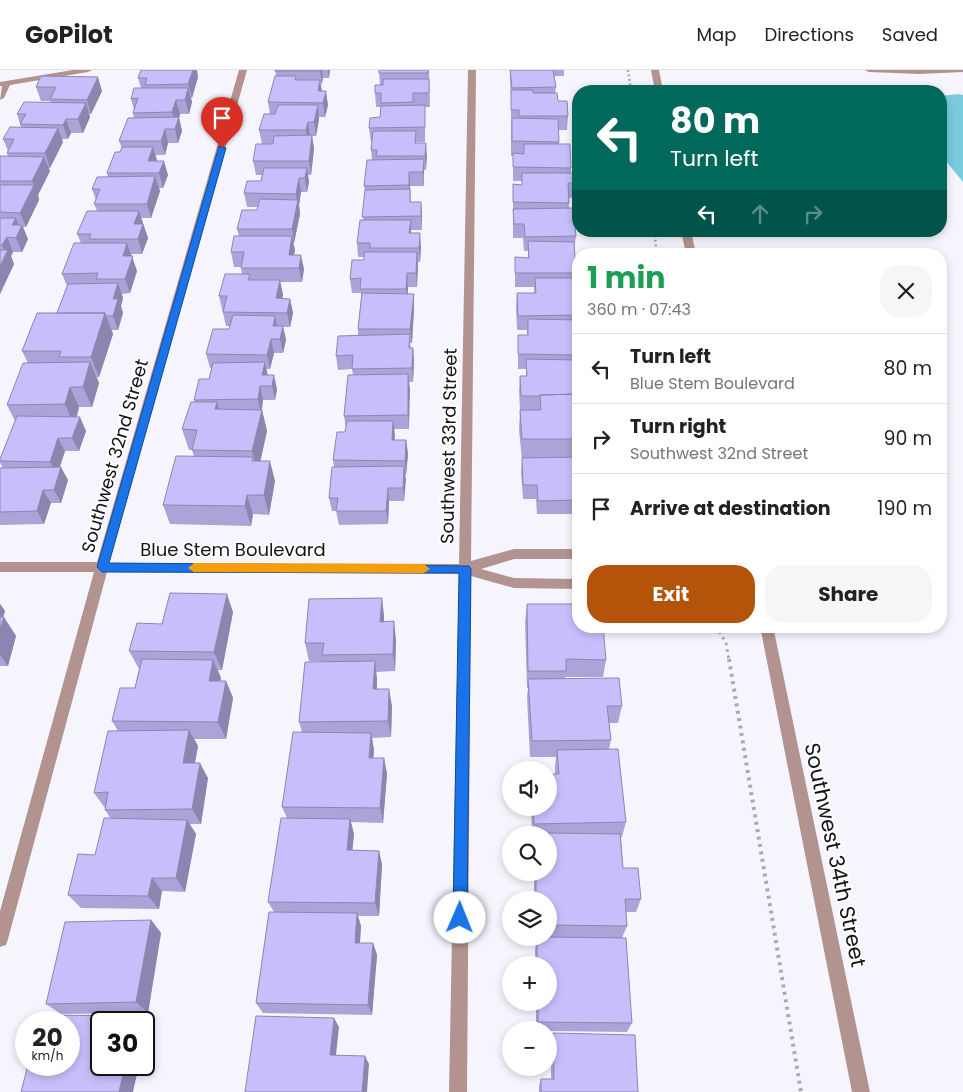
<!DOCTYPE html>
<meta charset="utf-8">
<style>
body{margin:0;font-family:Poppins,sans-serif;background:#f6f6f6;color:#222;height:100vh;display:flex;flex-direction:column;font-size:19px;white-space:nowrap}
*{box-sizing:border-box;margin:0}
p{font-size:16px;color:#767676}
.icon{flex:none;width:28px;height:28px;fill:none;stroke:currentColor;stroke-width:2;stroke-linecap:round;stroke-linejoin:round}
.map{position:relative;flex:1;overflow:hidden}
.side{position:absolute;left:572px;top:178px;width:375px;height:385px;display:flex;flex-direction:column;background:#fff;border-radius:20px;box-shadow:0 2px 8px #0003}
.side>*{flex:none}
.hud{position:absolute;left:572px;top:15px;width:375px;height:152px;border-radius:20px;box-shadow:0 2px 8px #0003;background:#00695c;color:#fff;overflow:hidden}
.fabs{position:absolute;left:502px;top:691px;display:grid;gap:10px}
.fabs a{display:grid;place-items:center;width:55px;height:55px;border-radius:50%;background:#fff;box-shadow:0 2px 8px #0003;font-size:25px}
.speed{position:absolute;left:15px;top:941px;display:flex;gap:10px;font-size:25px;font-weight:700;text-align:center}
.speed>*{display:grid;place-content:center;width:65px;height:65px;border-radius:50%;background:#fff;box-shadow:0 2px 8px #0003;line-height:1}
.speed small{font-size:12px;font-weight:400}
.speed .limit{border:2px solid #111;border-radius:8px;background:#fff;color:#111}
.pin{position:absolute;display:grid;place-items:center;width:42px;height:42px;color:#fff;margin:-51px -21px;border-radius:50% 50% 50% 0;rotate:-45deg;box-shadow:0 0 5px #0007}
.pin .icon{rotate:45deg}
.me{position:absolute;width:55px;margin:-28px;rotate:1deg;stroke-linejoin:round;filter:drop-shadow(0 0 4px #0008)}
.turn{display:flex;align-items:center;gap:18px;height:105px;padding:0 15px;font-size:22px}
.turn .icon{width:65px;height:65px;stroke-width:2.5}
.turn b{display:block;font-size:35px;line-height:42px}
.lanes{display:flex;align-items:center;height:48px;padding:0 15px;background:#0003;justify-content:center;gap:25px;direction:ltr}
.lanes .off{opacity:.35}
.round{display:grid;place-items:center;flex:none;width:52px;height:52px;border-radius:20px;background:#f6f6f6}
.head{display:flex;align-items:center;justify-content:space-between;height:85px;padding:0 15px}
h1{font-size:30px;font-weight:700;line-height:38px;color:#1e9e55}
.cta{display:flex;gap:10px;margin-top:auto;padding:10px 15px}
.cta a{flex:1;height:58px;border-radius:20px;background:#b45309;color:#fff;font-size:20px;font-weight:700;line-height:58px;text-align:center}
.cta a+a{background:#f6f6f6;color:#222}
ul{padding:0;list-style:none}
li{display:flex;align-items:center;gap:15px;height:70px;padding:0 15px;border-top:1px solid #e0e0e0}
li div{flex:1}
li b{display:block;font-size:19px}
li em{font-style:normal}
header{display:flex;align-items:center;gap:30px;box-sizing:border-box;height:70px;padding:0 25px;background:#fff;border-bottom:1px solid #e0e0e0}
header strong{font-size:24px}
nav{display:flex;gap:28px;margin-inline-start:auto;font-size:18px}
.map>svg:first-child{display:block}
.water{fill:#7acbdd}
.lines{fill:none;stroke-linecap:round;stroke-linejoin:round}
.path-far2{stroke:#aaa9b0;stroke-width:2.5;stroke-dasharray:2 2.5;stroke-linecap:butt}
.path-far1{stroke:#aaa9b0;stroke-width:3;stroke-dasharray:2.5 4;stroke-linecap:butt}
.path{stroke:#aaa9b0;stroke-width:4;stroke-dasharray:3 4.5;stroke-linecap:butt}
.minor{fill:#b29390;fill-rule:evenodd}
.tertiary{fill:#b29390;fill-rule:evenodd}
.wall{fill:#aba4d8}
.shaded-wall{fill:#8b86b0}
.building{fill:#c7bffb;stroke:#8b86b0}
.route{fill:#1a73e8;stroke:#114b97}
.slow{fill:#f59e0b}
.labels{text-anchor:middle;stroke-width:4;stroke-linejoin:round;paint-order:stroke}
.street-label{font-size:18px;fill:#131216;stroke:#fff}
.near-street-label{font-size:21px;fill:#131216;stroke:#fff}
</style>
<header>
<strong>GoPilot</strong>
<nav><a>Map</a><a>Directions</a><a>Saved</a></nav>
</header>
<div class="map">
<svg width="963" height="1022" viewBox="0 0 963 1022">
<rect width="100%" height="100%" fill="#f6f5fe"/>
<!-- water -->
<path class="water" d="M958 24 963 25V112L941 85V26Z"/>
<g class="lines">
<!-- path-far2 -->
<path class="path-far2" d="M628 0 631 21
M654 161 657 184"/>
<!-- path-far1 -->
<path class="path-far1" d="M716 556 726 573 729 590"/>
<!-- path -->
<path class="path" d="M729 589 801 1022"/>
<!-- minor -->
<path class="minor" d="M73 0H92L88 2 10 15 4 28 0 30 2 16H0V12Z
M239 0H247L109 493 459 494 468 0H476L471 491 514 479H579V489H514L481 499 514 508 579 509V519L514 518 471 506 467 1022H449L459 504 107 502 8 869 6 875 0 877V841L94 502H0V492H97Z
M865 0H963V2L920 4 869 2Z"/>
<!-- tertiary -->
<path class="tertiary" d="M651 0H659L663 21H655Z
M681 161H691L696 184H686Z
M760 556H773L870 1022H852Z"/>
</g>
<!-- wall -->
<path class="wall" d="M275 0H330L329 8H323L321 15 322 21 328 35 325 47H319V49L316 66H312L314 79 311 105H308L309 112 307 122H301L299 135 300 144 294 173H293L295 180 294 185 304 199 302 212H280L283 225 282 229H290L293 243 290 257H283L286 270 283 283H274L270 299H266L268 305 277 319 275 330H263L262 340 267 361 260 391 275 411 269 445 253 444 251 456 170 454 163 435 194 386 192 380H189L182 359 195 332 194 330 209 309 212 298H210L206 284 229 259 230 256H226L219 226 242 204 241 197H234L231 182 239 166 237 159 257 140 258 137H247L244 123 261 111 262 105H256L253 91 262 74 259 60 270 44 268 32 276 6Z
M379 0H429L430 37H425V72H416L417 73H426V100H424V116H410L411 132H421L422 146V160H411V163L421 177 420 192H418L417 217H408V224L414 238 412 273H410L411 278H413L414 292 413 312H409V359H394V370H406L408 384 406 405H405L404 431H389L388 454 339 455 336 441H332L329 428 334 397 333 390 345 362 346 358 344 346 353 305 352 299 338 300 336 286 358 265V259L361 228V223H352L350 209 364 190V187H358L357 173 363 150 365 121 364 116 372 90 371 80 372 72H371L369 58 380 47 381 37H376L375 23 380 15Z
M510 0H564V6H554L556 17 555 23 558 31 568 46 567 60H559V74L571 98V103L576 113 575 128H569V138L576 166 574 181 576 203 575 208 576 215H579V292H577L579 310V444H537L536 429H523L521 402 522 390 519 360 520 340 519 320 520 306H526V299H518V265H527V260H517L516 237 517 223H534V217H515V187L528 188V181H524L523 168H513V114L522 115V111H513V86H511V27L510 11Z
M41 6 102 21 91 44H89L90 47 83 63H71L68 69H62L63 72 50 98H48L50 101 38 125 39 130 26 157H23L28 169 22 182H13L11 186 14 194 0 224V86L8 87 7 83 8 81 3 69 21 57 17 44 51 32 50 31H41L36 17Z
M198 7 192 28H191L192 32 189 44H180L179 48 182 61 178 73H168L165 85H156L157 91 168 105 163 118H159L160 121 151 148H141L148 168 142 184H131L137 201 130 223 122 224 123 228 121 236 123 243 118 260H112L113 264 99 307H97L99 313 92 337H79L77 347 86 361 79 381H65L60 397 68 410 61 433H51L44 454 0 455V398H3L0 393V389L15 351 7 335 28 293 22 281 57 243 67 216 62 204 81 173 77 164 97 141 94 134 96 130 92 119 108 107 107 103 122 78 119 71 134 48 133 43 134 40 131 29 141 18 138 8Z
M382 528 384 547V552L396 570 395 601 376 602 377 609V619L392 636 391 667 372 668 374 680 373 688H384L387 704 383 753 351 752 354 764 352 780 379 781 382 795 379 846H358L361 856 360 873H373L377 885 372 945 263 943 256 933 274 842 268 832 287 748 282 737 302 662 299 652 324 592V591H309L305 573Z
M0 534 5 541 3 547 16 566 8 596H0Z
M527 534 606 590 603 607H565V609L622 636 618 653H609L611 670 609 679 626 752 622 767H621L623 798 641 829 636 842H626L627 856 622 868 632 953 627 962 549 961V960H536V932H549V895H535V879L537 868H549V830H534V811L535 802H549V765H532L531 738H549L555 704V696L556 687H530L527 627 528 618H527L525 552Z
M233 542 222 600H218L221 608 220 611H226L233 628 226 669H194L198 676 195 693 208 708 201 754H190L196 764 185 822 162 821 159 839 81 838 68 825 95 785 111 749 105 740V738L94 723 118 661 112 651 135 618 139 599 129 581 162 554Z
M151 850 161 863 148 943 61 944 46 934Z
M553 963 638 1022H539V1016L541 1009H551V972Z"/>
<!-- shaded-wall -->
<path class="shaded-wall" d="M193 0H197L198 7 192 28 188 14Z
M320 0H322L323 8 322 15Z
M328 0H330L329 8Z
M98 7 102 21 91 44 87 30Z
M320 10 322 24 318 21Z
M188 18 192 32 189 44 185 30Z
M326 21 328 35 325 47 323 33Z
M176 30 180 44 179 48 182 61 178 73 175 59 176 55 172 42Z
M86 33 90 47 83 63 78 49Z
M318 35 319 49 316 66 314 52Z
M66 49 71 63 68 69 63 55Z
M308 52 310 66 308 74 306 60Z
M58 58 63 72 50 98 45 83Z
M165 59 168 73 165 85 161 71Z
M312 65 314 79 311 105 309 91Z
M426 73 427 87 426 100 425 86Z
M153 77 157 91H148Z
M44 87 50 101 38 125 39 130 26 157 20 143 34 115 32 111Z
M424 89V116L423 102Z
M164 91 168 105 163 118 159 103Z
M307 98 309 112 307 122 305 108Z
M409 102 410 116V130L409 115Z
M155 106 160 121 151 148 147 134Z
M299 108 301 122 299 135 300 144 294 173 292 159 297 132 296 124Z
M421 132 422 146V160L421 146Z
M139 141 148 168 142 184 134 154Z
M16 148 20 159 22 155 28 169 22 182 16 168 12 155Z
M411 150V164L409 163Z
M420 163 421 177 420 192 419 178Z
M292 166 295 180 291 199 289 185Z
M7 167 13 182 11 186 14 194 0 224V196L6 184 2 175Z
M127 173 137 201 130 223 125 209 123 186Z
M417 182 418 196 417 217 416 203Z
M301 185 304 199 302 212 299 198Z
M407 203 408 217 407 233 406 219Z
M280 210 283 225 279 243 276 228Z
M118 213 123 228 121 236 123 243 118 260 113 246V229Z
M414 224V238L412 273 410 259Z
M290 229 293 243 290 257 287 243Z
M105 243 113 264 99 307 91 287Z
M275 246 278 260 276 270 273 256Z
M283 256 286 270 283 283 280 269Z
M271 269 274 283 270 299 267 285Z
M413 278 414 292 413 312 412 298Z
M90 292 99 313 92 337 83 317Z
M265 292 268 307 262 305Z
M408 304 410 319 409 359 408 345Z
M274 305 277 319 275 330 272 316Z
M260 316 263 330 261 343 258 329Z
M70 317 79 337 74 355 65 334Z
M217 332 223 353 215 339Z
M262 340 267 361 258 402 252 381Z
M80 347 86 361 79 381 72 368Z
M393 351 395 365 393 383 392 370Z
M58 368 65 381 57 405 50 392Z
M406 370 408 384 406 405 405 391Z
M270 391 275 411 269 445 264 425Z
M404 396 406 410 404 431 403 418Z
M61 397 68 410 61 433 54 420Z
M388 418 389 431 388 454 386 441Z
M43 420 51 433 44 454 37 441Z
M247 425 253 444 251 456 245 436Z
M227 524 233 542 222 600 214 582Z
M382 528 384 547 383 570 380 552Z
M0 534 5 541 0 557Z
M4 547 16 566 8 596 0 585V559Z
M394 551 396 570 395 601 393 584Z
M213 590 221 608 217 628 209 611Z
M375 591 377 609 376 637 373 619Z
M226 611 233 628 226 669 218 652Z
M389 619 392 636 391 667 388 651Z
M189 660 198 676 192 708 183 693Z
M371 663 374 680 372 704 369 688Z
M384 688 387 704 383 753 380 738Z
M200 693 208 708 201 754 192 739Z
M350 749 354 764 351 794 347 780Z
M187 750 196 764 185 822 176 808Z
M379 781 382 795 379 846 375 833Z
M152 808 162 821 159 839 148 826Z
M357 843 361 856 359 885 355 873Z
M151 850 161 863 148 943 136 932Z
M373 873 377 885 372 945 368 935Z
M135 946 142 952H133Z
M334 948 339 957 335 994 330 985Z
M144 954 146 956 144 969Z
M365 986 369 994 367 1022H362Z
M125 995H139L133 1022H119Z"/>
<!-- building -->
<path class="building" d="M141 0H193L188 14 145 15 147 8H138Z
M275 0H320V1H275Z
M379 0H428V3H379Z
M510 0H553L556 17 512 18Z
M41 6 98 7 87 30 50 29 56 17H36Z
M275 6H296L295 10H320L318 21H326L323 33 268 32Z
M383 9H429V23H413V32L381 33V23H375V15H383Z
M134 18H188L185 30H176L172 42 133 43 138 28 131 29Z
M511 20H533V23H557L558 31H567L568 46H519V40H511Z
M24 32 86 33 78 49H66L63 55 20 54 26 44H17Z
M278 35H318L314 52H308L306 60H259L264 44H275Z
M425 35V57L369 58 370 48 380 47 381 36Z
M179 47 175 59H165L161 71H119L128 48Z
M512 48 558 49 559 72 512 71Z
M10 57 58 58 45 83H7L14 69H3Z
M373 61H416L415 73H426L425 86H376L377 80H371Z
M312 65 309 91H253L256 74H273L274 66Z
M524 74H570L571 98 513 97V83L524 84Z
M122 77H153L148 91H164L159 103H107L115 82H120Z
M0 86 44 87 32 111H0Z
M424 89 423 102H409V115L364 116 367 90Z
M264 98H307L305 108H299L296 124 244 123 247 111H261Z
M522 103H576V113H568L569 133 513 132V114L522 115Z
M155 106 147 134H94L100 119H92L97 107Z
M0 115H34L20 143 0 142Z
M410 119V132H421V146L362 147 365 120Z
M260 129 298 130 292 159H237L242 140H257Z
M573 138 576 166 525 167 524 154H514L513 139Z
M87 141H139L134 154H143L138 169H89L91 164H77Z
M0 148H16L12 155H22L16 168 7 167 2 175H0Z
M360 150H411L409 163H420L419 178H370V173H357Z
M234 166H292L289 185H301L299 198H241L244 182H231Z
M528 171 574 172 576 203H515V187L529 188Z
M74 173H127L123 186H133L125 209H96L98 203 62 204Z
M0 180H8L0 196Z
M364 182H417L416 203H407L406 219H360L361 208 350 209 352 190H364Z
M225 204H250L248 210H280L276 228 290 229 287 243 223 242 227 226H219Z
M535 208H576V215H579V245L518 246 517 223H536Z
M118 213 113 229H118L113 246H106L105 243H57L68 214Z
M362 223 414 224 410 259H358Z
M37 243H105L91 287H59L61 281H22Z
M233 245 275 246 273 256H283L280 269H271L267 285 206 284 213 259H229Z
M528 249 579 250V278H573V285L518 284V265H528Z
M410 264 409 278H413L412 298 352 299 353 285 336 286 338 266Z
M526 289 577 290 579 324 540 325V326H521L520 306H527Z
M90 292 83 317H70L65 334 7 335 23 293Z
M265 292 262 305H274L272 316H260L258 329 194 330 199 309H209L213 293Z
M408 304V345L344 346 348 305Z
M579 324V369H522L520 340H541L540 325Z
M191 332H217L215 339 262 340 252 381 192 380 197 360 182 359Z
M17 346 80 347 72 368H58L50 392 0 391V389Z
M347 351H393L392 370H406L405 391 333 390 337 362H345Z
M176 386 253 387 252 391H270L264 425H247L245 436 163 435Z
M579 387V430L538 431 537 415H523L522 388Z
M404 396 403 418H388L386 441H336L338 428H329L332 397Z
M61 397 54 420H43L37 441 0 442V398Z
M170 523 227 524 214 582 129 581 137 553 162 554Z
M382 528 380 552 394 551 393 584 322 585 324 573H305L309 529Z
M527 534H579V556H603L606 590 566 589V601H528Z
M0 547H4L0 559Z
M142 589 213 590 209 611H226L218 652 112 651 120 618H135Z
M375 591 373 619H389L388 651 299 652 305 592Z
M619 608 622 636H607L611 670 532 671 528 609Z
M189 660 183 693H200L192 739 105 740 108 722 94 723 108 661Z
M293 662 371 663 369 688H384L380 738 282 737Z
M618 679 626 752 534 754 533 738H549V704H559L557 680Z
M104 748 187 750 176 808H152L148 826 68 825 78 784 95 785Z
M281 748 350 749 347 780 379 781 375 833 268 832Z
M549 763 620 764 623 798H638L641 829H625L627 856 549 855V830H536V802H549V797H550Z
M269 842 357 843 355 873H373L368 935 256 933Z
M151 850 136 932 46 934 65 852Z
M549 867 626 868 632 953 538 952V932H549V895H537V868H549Z
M41 945 135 946 133 952H101V995H125L119 1022H21L28 995H69V952H39Z
M256 946 334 948 330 985 365 986 362 1022H245Z
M553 963 635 965 638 1022H541V1009H554Z"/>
<!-- route -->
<path class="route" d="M219 76 226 78 109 493 469 496 471 499 467 848 465 854 460 856 455 854 453 848 459 503 102 502 97 497Z"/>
<!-- slow -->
<path class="slow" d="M194 493 424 494 430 499 424 503 194 502 188 498Z"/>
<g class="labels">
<!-- street labels -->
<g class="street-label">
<text transform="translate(449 376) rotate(-89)" y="6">Southwest 33rd Street</text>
<text transform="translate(115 386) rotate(-74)" y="6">Southwest 32nd Street</text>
<text x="233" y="486">Blue Stem Boulevard</text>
</g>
<!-- near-street labels -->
<g class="near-street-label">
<text transform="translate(835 785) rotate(78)" y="7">Southwest 34th Street</text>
</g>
</g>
</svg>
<div class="fabs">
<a><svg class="icon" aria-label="sound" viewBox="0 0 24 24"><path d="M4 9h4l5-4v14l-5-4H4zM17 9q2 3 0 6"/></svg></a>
<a><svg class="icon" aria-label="search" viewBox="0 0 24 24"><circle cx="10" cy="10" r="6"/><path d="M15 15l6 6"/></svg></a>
<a><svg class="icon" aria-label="layers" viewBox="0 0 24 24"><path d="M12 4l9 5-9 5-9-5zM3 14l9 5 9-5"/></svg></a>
<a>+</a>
<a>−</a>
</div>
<div class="speed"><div>20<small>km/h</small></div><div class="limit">30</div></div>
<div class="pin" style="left:222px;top:78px;background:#d93025"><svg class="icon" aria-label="arrive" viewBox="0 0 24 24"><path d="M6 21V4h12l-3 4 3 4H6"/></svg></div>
<svg class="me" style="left:460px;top:848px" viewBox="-20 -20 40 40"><circle r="19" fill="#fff"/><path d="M0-13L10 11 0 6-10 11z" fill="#1a73e8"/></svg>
<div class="hud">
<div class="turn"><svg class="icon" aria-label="left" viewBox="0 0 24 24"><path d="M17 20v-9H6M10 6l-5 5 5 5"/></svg><div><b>80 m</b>Turn left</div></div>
<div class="lanes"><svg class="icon" aria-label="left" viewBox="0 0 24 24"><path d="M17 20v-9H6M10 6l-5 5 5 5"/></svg><svg class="icon off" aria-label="ahead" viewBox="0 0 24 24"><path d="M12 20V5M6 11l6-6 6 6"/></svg><svg class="icon off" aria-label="right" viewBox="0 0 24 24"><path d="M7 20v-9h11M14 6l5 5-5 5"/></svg></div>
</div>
<section class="side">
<div class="head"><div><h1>1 min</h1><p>360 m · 07:43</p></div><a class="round"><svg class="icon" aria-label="close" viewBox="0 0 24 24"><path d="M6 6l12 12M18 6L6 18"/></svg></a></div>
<ul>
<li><svg class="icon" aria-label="left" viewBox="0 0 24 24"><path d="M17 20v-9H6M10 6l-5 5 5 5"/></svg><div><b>Turn left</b><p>Blue Stem Boulevard</p></div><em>80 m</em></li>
<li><svg class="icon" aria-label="right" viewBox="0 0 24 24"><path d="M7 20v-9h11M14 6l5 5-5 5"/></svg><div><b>Turn right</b><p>Southwest 32nd Street</p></div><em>90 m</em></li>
<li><svg class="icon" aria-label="arrive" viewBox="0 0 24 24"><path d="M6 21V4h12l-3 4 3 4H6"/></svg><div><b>Arrive at destination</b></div><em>190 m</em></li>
</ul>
<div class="cta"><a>Exit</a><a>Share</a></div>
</section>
</div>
